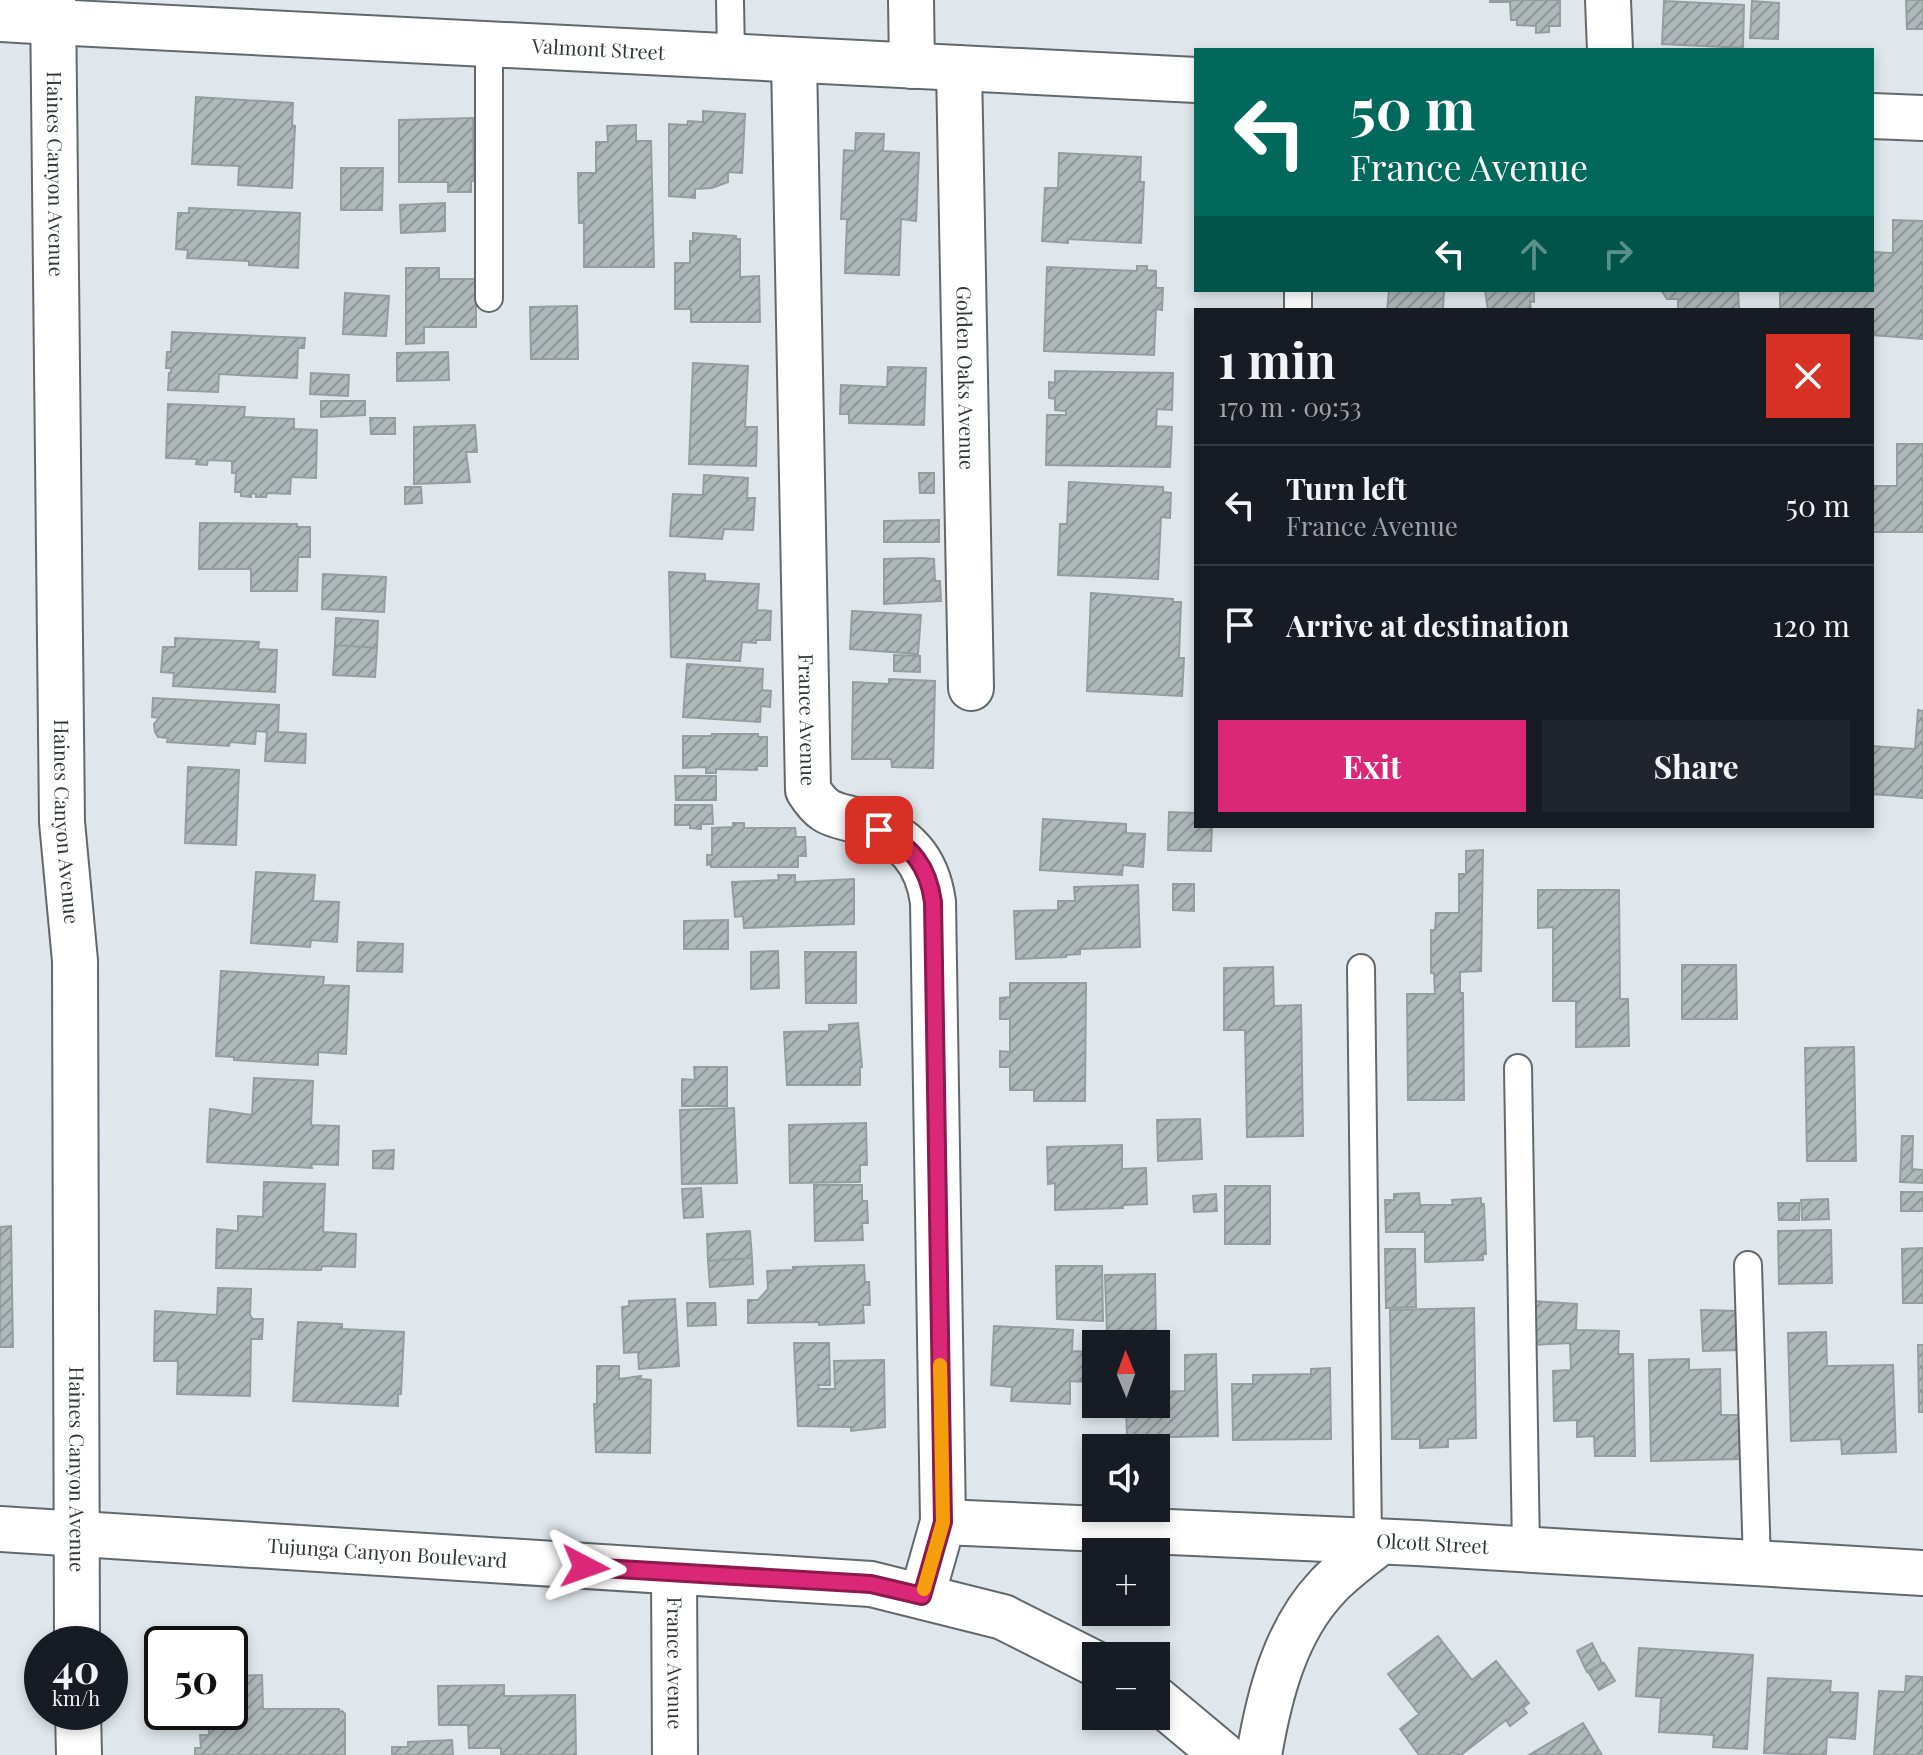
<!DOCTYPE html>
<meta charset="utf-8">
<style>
body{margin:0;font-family:"Playfair Display",serif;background:#20242c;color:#f1f3f6;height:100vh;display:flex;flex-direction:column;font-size:30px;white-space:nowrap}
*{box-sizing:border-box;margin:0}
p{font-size:26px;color:#9ea1a6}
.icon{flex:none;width:44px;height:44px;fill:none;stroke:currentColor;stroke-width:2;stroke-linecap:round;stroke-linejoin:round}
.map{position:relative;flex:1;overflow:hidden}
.side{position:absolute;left:1194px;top:308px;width:680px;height:520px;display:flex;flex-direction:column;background:#171b24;border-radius:0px;box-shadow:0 4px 12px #0003}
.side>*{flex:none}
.top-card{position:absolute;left:1194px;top:48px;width:680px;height:244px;border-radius:0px;box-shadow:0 4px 12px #0003;background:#00695c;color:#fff;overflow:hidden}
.needle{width:52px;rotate:359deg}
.fabs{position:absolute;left:1082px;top:1330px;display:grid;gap:16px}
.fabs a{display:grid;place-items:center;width:88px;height:88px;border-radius:0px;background:#171b24;box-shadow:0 4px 12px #0003;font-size:40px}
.speed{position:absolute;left:24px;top:1626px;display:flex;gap:16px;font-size:40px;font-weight:700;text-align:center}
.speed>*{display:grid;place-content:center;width:104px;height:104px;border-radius:50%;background:#171b24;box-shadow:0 4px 12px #0003;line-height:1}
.speed small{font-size:20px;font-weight:400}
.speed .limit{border:4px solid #111;border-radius:12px;background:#fff;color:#111}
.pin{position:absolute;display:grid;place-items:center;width:68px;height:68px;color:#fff;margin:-34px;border-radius:16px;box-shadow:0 4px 12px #0006}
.me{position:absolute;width:88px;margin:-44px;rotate:94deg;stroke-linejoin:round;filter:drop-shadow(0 0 6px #0008)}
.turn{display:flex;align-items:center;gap:28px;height:168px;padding:0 24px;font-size:36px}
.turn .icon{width:104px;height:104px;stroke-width:2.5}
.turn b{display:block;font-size:56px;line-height:68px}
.lanes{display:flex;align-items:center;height:76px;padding:0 24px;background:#0003;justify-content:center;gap:40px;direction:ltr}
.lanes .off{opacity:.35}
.round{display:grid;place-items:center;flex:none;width:84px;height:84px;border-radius:0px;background:#20242c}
.head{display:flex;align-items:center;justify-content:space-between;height:136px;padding:0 24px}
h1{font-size:48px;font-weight:700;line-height:60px}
.action{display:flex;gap:16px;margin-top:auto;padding:16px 24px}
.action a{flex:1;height:92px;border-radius:0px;background:#db2777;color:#fff;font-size:32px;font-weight:700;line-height:92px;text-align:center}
.action a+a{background:#20242c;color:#f1f3f6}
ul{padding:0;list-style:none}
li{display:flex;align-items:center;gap:24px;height:120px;padding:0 24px;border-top:2px solid #363941}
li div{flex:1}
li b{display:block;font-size:30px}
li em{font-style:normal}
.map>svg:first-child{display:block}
.building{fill:url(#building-hatch);stroke:#959e9f;stroke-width:2}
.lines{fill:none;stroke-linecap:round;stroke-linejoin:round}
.service-casing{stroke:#62696d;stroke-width:30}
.minor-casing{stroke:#62696d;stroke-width:48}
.tertiary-casing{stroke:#62696d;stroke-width:48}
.secondary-casing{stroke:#62696d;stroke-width:48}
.service{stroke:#fff;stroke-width:26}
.minor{stroke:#fff;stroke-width:44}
.tertiary{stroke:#fff;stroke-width:44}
.secondary{stroke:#fff;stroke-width:44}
.route-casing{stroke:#8e194d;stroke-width:20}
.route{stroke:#db2777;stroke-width:14}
.slow{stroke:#f59e0b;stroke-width:14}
.labels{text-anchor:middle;stroke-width:6;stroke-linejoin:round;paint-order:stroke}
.street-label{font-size:20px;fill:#333638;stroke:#fff}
</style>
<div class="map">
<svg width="1923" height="1755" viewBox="0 0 1923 1755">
<defs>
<pattern id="building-hatch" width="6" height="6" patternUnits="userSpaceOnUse" patternTransform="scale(2)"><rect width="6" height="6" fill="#afb8b9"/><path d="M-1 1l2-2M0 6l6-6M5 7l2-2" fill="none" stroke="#8f9697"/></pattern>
</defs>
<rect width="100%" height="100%" fill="#dfe7ec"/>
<!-- building -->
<path class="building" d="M1490 0H1560V26H1549V32L1536 33V26L1517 25V20H1511L1510 2H1490Z
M1906 0H1923V29H1907Z
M1664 1 1744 5 1743 48 1662 44Z
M1752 1 1779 3 1778 39 1750 38Z
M196 97 293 103 292 125 295 126 292 188 238 185 239 166 192 164Z
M703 111 745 114 742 173 728 172V182L712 188 695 189V198L669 196V124L687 125 688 121 703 122Z
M473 118 474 181H471V192H448V182H399V120Z
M636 125V141H651L654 267H584V223H579L578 173H596V142H608L607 126Z
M856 133 884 134 883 151 919 153 916 221 901 219 899 275 845 273 847 219H841L844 150 855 151Z
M1059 153 1141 157 1140 182H1144L1141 243 1068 239V243L1042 241 1045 188H1058Z
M341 168H383L382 210H341Z
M445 203V231L401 233 400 205Z
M189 208 300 213 298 268 249 265V261L187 258 188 250 176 249 178 213H189Z
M1893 220 1923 221V339L1872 335V310H1780V290H1872V252L1893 253Z
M693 233 736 236V239H740V277L759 276 760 322H691V309H675V263H690V241H693Z
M1137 266H1147V270L1156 271V288H1163L1162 310 1156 309 1154 355 1044 351 1047 267 1137 271Z
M406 268H439V279H476V327H424V343L406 344Z
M1383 290H1444L1443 310H1387L1389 291Z
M1485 290H1534V302L1530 301 1531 310H1488Z
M1661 290H1738L1739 310H1678V299H1667Z
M345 293 389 296 386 336 343 334Z
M577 306 578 359H531L530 307Z
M172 332 305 338 304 348H298L297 378 219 374 218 392 168 390 169 373H171V368H166L167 352H171Z
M448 352 449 380 397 381V353Z
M693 363 748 366 745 427H757L756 466 689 464Z
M888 367 926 368 924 425 849 423V414H840L841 385 887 387Z
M1055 371 1173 373 1172 410 1157 409 1156 426 1172 427 1170 467 1046 465 1047 415H1066V411L1055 410V399L1049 398V382L1055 383Z
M311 373 349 375 348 396 310 394Z
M321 401H365V415L321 417Z
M168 404 245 407 244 417 294 419V429L317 430 316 478 291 477 290 494 267 493 266 497H256V494L251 493V497L241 496V492H235L236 473H232V461L208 460 207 465 196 464 197 459 166 458Z
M370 418H395V434H371Z
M475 425 477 452H466L470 482 414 484V427Z
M1897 444H1923V532H1872V486H1897Z
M919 473H934V493H920Z
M704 475 748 478 747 498H755L753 530 724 529 722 539 670 536 673 494 703 495Z
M1069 482 1163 487V492L1171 493 1170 518 1161 517 1158 579 1058 575 1060 524H1067Z
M405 487H421L422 503 405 504Z
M939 520V542H884V521Z
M200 523 297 524V527H310V557H298L297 591H251V569H199Z
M922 558 934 559 935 581H940L941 601 884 604V559Z
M669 572 705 574V581L759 584 757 610 771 611 770 640H756V643L742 642 740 661 671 657Z
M323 574 386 577 384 612 322 609Z
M1091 593 1173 599V602H1181L1179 658H1184L1182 696 1087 691Z
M852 611 921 615 918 654 850 649Z
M336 618 378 621 377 648 335 645Z
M175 638 259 642 258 649 277 650 275 692 173 686 174 673 161 672 163 647H175Z
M335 645 377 648 375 677 333 675Z
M894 655 920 656V672L894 671Z
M687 664 763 669 762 690 771 691 770 707 761 706 760 722 683 717Z
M889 679 935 681 933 768 892 767 891 759H852L853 682 889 684Z
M153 698 279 705 278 732 306 734 305 763 265 761 267 732 256 731 255 744 230 742 229 746 167 742 168 738 158 737 155 732 154 724 159 718 152 717Z
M1918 710 1923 711V798L1872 794V746L1915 749Z
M712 734H758V737H767V766H757V770L716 769V773H706V767L683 768V736H711Z
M188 767 239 770 236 845 185 843Z
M675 776H716V800H676Z
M675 805H712L713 824H701V829L690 828V825H675Z
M1169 812 1196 813V826H1212L1211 851 1168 850Z
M1043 819 1126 824V833L1145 834 1143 867 1123 865 1122 875 1040 870Z
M733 823H744V828H795L796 837H805L806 856H798V867H711V864L707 865V855H712V828L733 827Z
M1483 850 1481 971 1460 972V993H1463L1464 1100H1408L1407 994H1435L1434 973H1431V930H1435L1436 913H1459V874H1466V851Z
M256 872 315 875 313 901 339 902 337 942 311 940 310 947 251 943Z
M778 875H795V882L854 879V924L744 928 743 916 735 917 732 882 779 880Z
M1173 884H1194V911L1173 910Z
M1138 885 1140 947 1080 949V954L1066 955V957L1016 959 1014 911 1058 910V901H1075L1074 887Z
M1538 890H1619L1620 999H1628L1629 1046 1576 1047V1001H1553V927L1538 928Z
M728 920V949H684V921Z
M358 942 403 944 402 972 357 971Z
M778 951 779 988 751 989V952Z
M805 952H856V1003H806Z
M1682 965H1736L1737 1019H1682Z
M1273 967 1274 1006 1301 1005 1303 1136 1247 1137 1245 1030H1224V968Z
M221 971 324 977 323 985 349 986 346 1054 318 1052V1065L234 1060V1057L216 1056Z
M1010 983H1086L1085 1101H1034V1090H1010V1067H1000V1051L1010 1052V1019H1000V998L1010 997Z
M858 1023 862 1067H860V1085H787L784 1032 829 1031V1025Z
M1854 1047 1856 1161H1807L1805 1048Z
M694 1067H727V1106H682V1079L695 1080Z
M254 1078 313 1081 311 1125 339 1126 338 1165 311 1164 312 1168 207 1162 210 1109 252 1115Z
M734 1108 737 1183 682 1184 680 1110Z
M1200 1119 1202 1159 1158 1161 1157 1120Z
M866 1123 867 1165H860V1182L790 1183 789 1125Z
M1902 1136H1913L1912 1169 1923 1170V1183L1900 1182Z
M1122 1145V1169L1146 1168 1147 1204 1123 1205V1208L1055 1210V1183L1048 1184 1047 1147Z
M394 1150 393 1169 373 1168V1151Z
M264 1182 325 1184 323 1232 356 1234 355 1267 322 1266 321 1270 216 1268 217 1229 238 1231V1216L263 1217Z
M814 1185H862V1201H867L868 1223H862L863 1240 815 1241Z
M1225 1186H1270V1244H1225Z
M701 1188 703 1217 684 1218 682 1189Z
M1901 1192H1923V1211H1901Z
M1419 1193 1420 1205H1453L1452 1200 1481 1198V1204H1484L1486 1254H1483V1260L1425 1262V1232H1386L1385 1200H1394V1194Z
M1216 1194 1217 1211 1194 1212 1193 1196Z
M1828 1199 1829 1219 1802 1220 1801 1200Z
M1778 1203H1799V1220H1779Z
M11 1226 13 1347H0V1227Z
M1831 1230 1832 1283 1779 1284 1778 1231Z
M750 1231 752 1258 708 1261 707 1234Z
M1923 1248V1303H1903L1902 1249Z
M1385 1249H1415L1416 1307 1386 1308Z
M752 1258 753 1284 710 1287 708 1261Z
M864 1265 865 1282H869L870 1305H863L864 1323 819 1325V1322L748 1323V1300H758L768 1289 767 1271 793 1270V1267Z
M1056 1266H1102L1103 1321 1057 1319Z
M1155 1274 1156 1333 1107 1335 1105 1275Z
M218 1288 251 1289 250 1315 253 1319H263L262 1339H251L250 1396 177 1394 178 1361H154L155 1311 217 1315Z
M675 1299 679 1366 639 1369 638 1352 624 1353 622 1307 629 1306V1301Z
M1532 1301 1577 1304 1576 1330 1619 1331 1618 1354H1633L1635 1456H1595L1594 1436 1577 1437V1420L1554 1421 1553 1371 1571 1370 1570 1343 1532 1345Z
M687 1303H715L716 1325 688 1326Z
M1474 1308 1476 1438 1448 1439V1447L1420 1448V1439H1392L1390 1310Z
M1701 1310 1738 1311 1740 1350 1703 1351Z
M298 1322 342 1324V1329L404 1332 401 1394H398V1406L293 1401Z
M994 1326 1073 1330 1072 1351 1087 1352 1085 1382 1070 1381V1404L1011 1401 1012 1387 991 1385Z
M1826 1332 1827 1366 1893 1365 1896 1452 1842 1454 1841 1439 1791 1441 1788 1333Z
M794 1343H829L830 1385H818L819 1389H835L834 1361 884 1360 885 1427 851 1431V1427L798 1426Z
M1918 1345H1923V1412H1919Z
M1216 1354 1218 1436 1127 1438 1126 1404H1156V1392L1185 1391V1355Z
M1689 1359V1370L1720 1369 1721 1415H1742V1459L1651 1461 1649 1360Z
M597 1366H619V1379L641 1376 640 1379 651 1380 650 1453 596 1452 594 1404H597Z
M1330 1368 1331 1439 1233 1440 1232 1384H1253V1375L1311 1374V1369Z
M1438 1636 1472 1680 1496 1661 1529 1703 1523 1708 1527 1713 1510 1726 1506 1720 1461 1755 1452 1753 1449 1755H1419L1400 1729 1419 1714 1388 1674Z
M1592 1643 1602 1663 1587 1672 1577 1651Z
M1639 1648 1753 1655 1747 1749 1713 1747 1714 1735 1659 1732 1661 1698 1636 1696Z
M1604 1663 1615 1681 1599 1690 1589 1673Z
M262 1675 263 1709H339V1712L342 1711 345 1714V1755H195V1748H201L200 1735H209L208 1712H230V1676Z
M1906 1676 1923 1677V1755H1874L1879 1691 1905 1692Z
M1768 1678 1831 1681 1830 1692 1858 1693 1855 1739 1827 1737 1826 1755 1764 1753Z
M504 1685V1696L575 1695 576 1755H501V1748H469L468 1725H439L438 1686Z
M1583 1723 1602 1755H1529Z
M452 1740 453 1755H392V1747H408V1742Z"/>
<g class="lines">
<defs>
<path id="service" d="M730 0 731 56
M489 44V298
M1298 290V310
M1361 968 1368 1541
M1518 1068 1526 1550
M1748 1265 1757 1563"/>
<g id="minor">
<path d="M911 0 912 66"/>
<path d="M1608 0 1610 50"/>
<path id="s1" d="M53 22 1196 80"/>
<path id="s2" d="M794 60 808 790C826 819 836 813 864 823 906 836 927 860 933 902L943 1522 922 1596"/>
<path id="s3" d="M959 68 971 688"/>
<path d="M1872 116 1923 118"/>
<path id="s4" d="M943 1522 1417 1543 1923 1573"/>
<path id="s5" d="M674 1573 675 1755"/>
</g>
<g id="tertiary">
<path id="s6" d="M53 0 62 822 75 961 77 1644"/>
<path d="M0 19 53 22"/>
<path d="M78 1712 79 1755"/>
</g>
<g id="secondary">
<path id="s7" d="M0 1529 871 1584 1003 1617 1096 1664"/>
<path d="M1156 1699 1223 1755"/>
<path d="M1259 1755C1269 1696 1285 1631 1328 1586 1343 1570 1363 1556 1380 1542"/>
</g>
</defs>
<!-- service casing -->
<use href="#service" class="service-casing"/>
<!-- minor casing -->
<use href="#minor" class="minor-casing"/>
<!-- tertiary casing -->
<use href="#tertiary" class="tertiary-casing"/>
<!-- secondary casing -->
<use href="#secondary" class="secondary-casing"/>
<!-- service -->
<use href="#service" class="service"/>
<!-- minor -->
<use href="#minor" class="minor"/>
<!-- tertiary -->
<use href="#tertiary" class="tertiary"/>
<!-- secondary -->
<use href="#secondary" class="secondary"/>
</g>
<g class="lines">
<defs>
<path id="route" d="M585 1567 871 1584 922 1596 943 1522 933 902C928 866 912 846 879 830"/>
</defs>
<!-- route casing -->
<use href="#route" class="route-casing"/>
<!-- route -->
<use href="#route" class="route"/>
<!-- slow -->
<path class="slow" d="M924 1589 943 1522 940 1365"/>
</g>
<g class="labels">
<!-- street labels -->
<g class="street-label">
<text dy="7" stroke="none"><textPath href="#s1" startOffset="546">Valmont Street</textPath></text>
<text dy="7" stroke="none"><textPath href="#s6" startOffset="174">Haines Canyon Avenue</textPath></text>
<text dy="7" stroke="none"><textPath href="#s3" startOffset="310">Golden Oaks Avenue</textPath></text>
<text dy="7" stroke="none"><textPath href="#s2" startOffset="660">France Avenue</textPath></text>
<text dy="7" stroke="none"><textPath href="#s6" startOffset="822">Haines Canyon Avenue</textPath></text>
<text dy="7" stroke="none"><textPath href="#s6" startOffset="1470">Haines Canyon Avenue</textPath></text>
<text dy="7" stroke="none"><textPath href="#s4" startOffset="490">Olcott Street</textPath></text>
<text dy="7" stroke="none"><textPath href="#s7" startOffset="388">Tujunga Canyon Boulevard</textPath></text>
<text dy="7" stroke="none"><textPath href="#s5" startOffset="90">France Avenue</textPath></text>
</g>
</g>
</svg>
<div class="fabs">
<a><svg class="needle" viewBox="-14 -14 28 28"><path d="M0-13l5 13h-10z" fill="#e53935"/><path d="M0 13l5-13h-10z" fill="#9ea1a6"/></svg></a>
<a><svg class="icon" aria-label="sound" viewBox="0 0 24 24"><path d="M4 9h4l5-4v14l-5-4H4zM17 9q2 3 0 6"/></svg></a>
<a>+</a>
<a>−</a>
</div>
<div class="speed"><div>40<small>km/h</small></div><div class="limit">50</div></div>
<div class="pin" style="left:879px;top:830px;background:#d93025"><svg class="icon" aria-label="arrive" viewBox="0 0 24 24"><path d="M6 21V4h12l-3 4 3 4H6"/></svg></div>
<svg class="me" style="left:585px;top:1567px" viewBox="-20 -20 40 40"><path d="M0-17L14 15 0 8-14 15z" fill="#db2777" stroke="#fff" stroke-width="4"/></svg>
<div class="top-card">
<div class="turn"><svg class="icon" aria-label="left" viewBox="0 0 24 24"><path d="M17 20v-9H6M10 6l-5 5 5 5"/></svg><div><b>50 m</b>France Avenue</div></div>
<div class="lanes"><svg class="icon" aria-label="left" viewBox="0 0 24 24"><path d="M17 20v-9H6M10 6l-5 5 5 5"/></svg><svg class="icon off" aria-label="ahead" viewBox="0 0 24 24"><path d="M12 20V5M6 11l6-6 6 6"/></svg><svg class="icon off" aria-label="right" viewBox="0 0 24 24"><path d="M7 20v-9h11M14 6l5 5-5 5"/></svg></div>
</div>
<section class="side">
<div class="head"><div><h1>1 min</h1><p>170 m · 09:53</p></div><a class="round" style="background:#d93025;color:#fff"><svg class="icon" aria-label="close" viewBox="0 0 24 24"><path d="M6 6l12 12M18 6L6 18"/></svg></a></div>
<ul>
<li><svg class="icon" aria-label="left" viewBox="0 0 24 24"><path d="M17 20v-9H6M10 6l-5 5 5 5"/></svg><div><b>Turn left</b><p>France Avenue</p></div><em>50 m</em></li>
<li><svg class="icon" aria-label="arrive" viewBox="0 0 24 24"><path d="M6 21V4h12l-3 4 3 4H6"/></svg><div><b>Arrive at destination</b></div><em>120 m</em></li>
</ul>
<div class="action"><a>Exit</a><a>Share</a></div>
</section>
</div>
